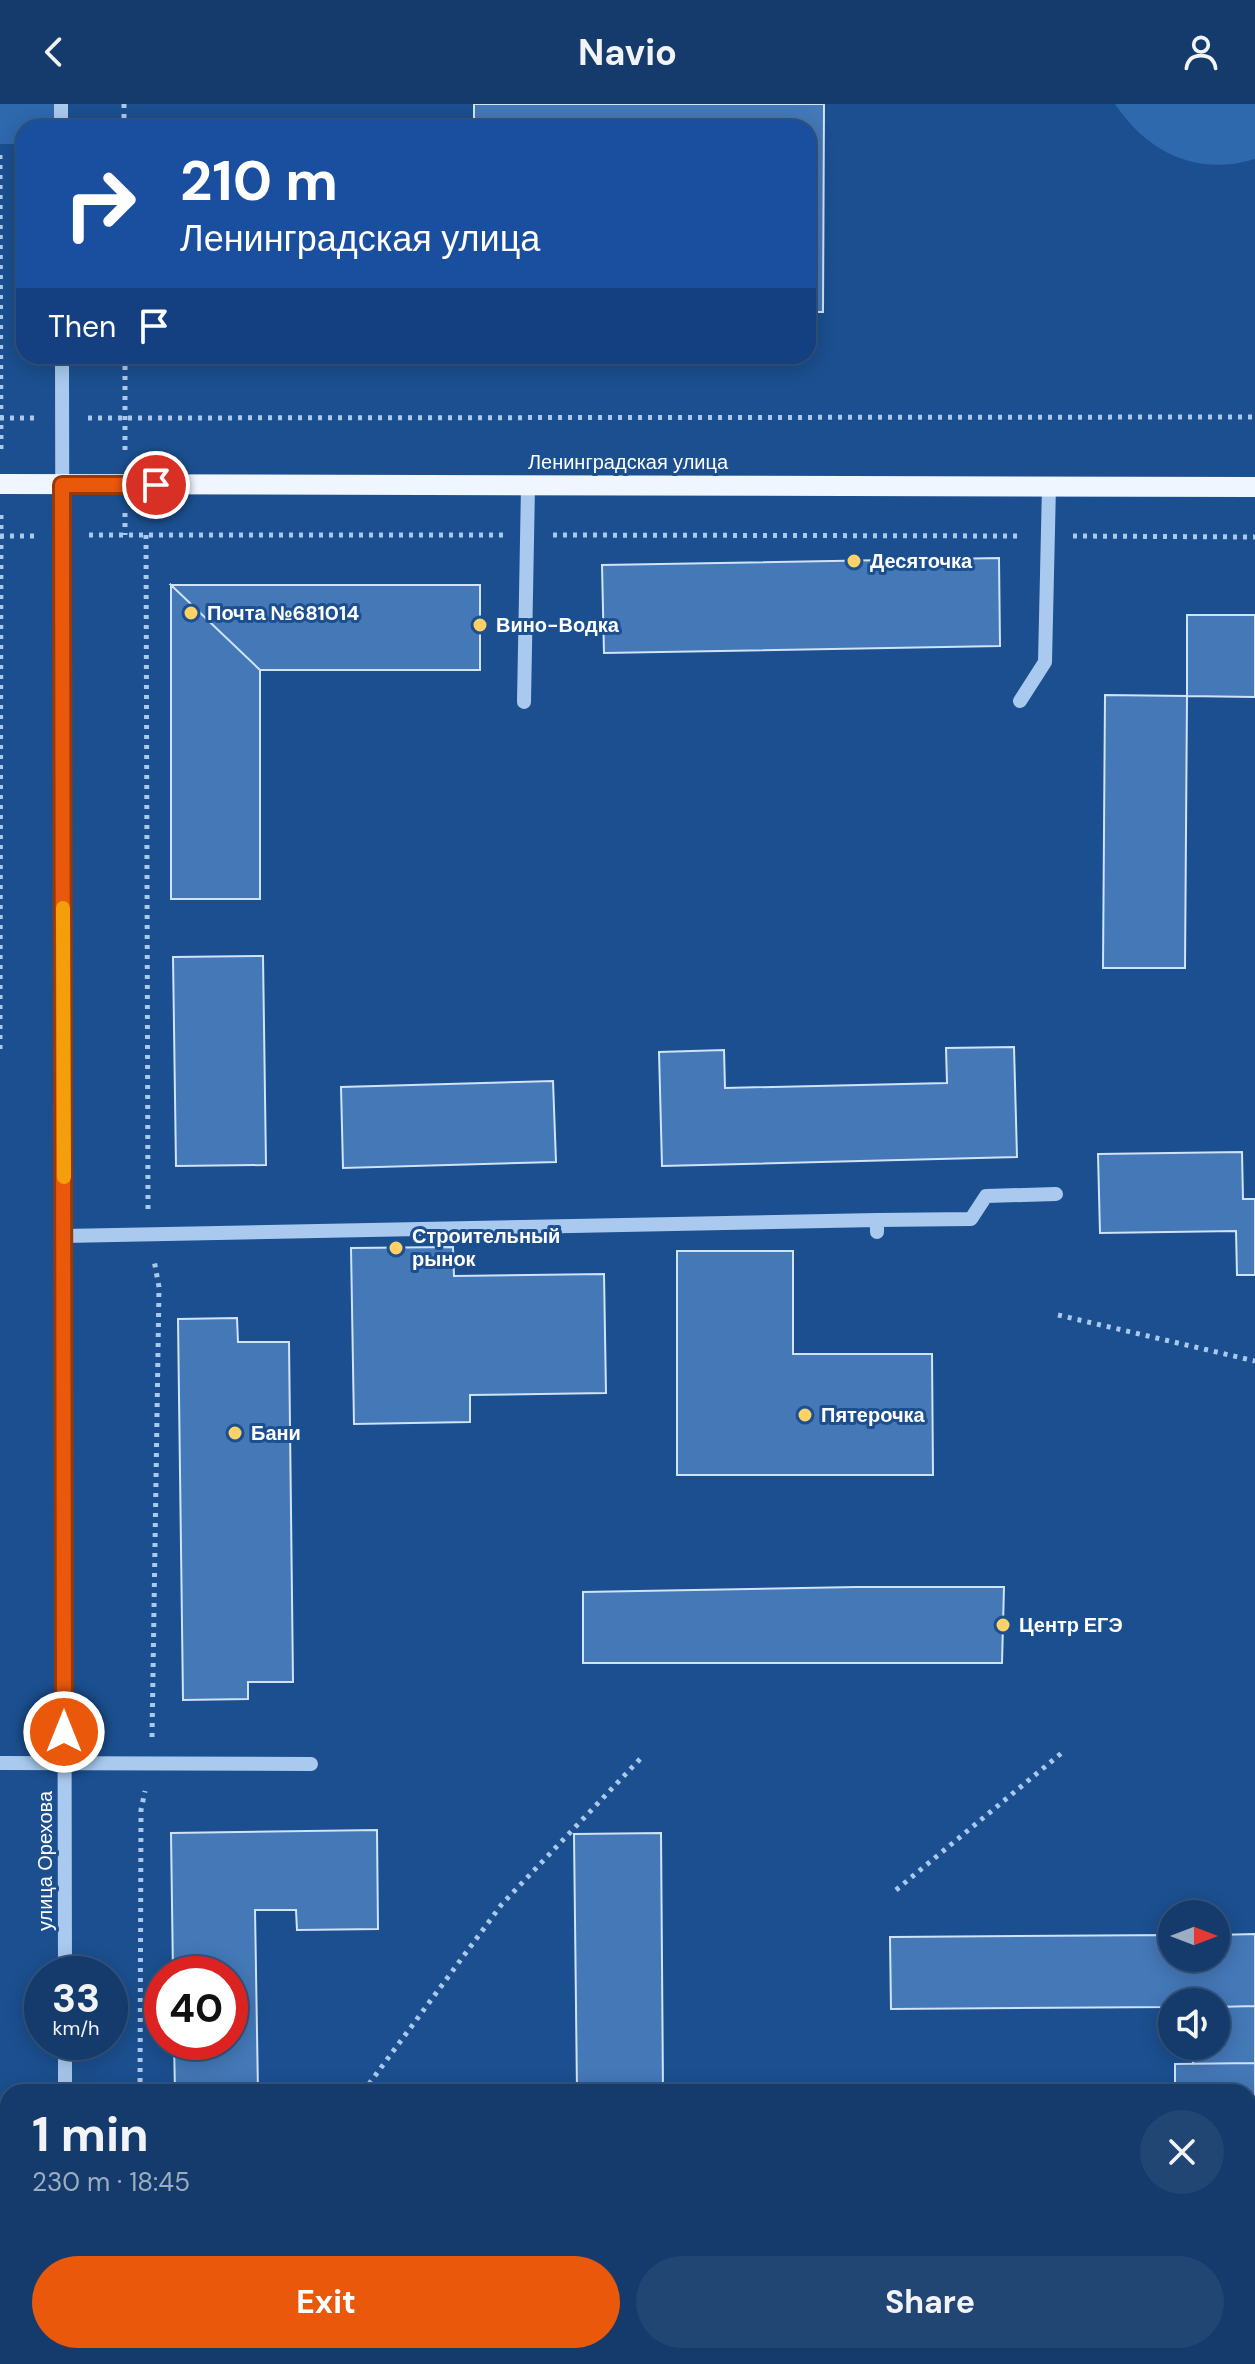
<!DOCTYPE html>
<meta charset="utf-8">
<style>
body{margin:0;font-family:"DM Sans",sans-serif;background:#214673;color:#f1f3f6;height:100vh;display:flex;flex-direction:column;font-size:30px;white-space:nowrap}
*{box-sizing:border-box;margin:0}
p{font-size:26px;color:#9dadc1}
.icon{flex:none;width:44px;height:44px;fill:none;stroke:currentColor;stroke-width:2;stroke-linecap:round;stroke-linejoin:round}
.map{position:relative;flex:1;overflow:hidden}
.details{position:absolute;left:0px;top:1980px;width:1256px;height:280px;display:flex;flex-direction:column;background:#143b6b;border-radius:24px 24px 0 0;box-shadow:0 4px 20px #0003,0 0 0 2px #33557e}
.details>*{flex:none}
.guide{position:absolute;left:16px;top:16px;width:800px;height:244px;border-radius:24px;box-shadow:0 4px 20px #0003,0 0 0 2px #33557e;background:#1a4fa0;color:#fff;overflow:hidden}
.needle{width:52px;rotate:90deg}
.buttons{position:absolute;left:1158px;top:1796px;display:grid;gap:16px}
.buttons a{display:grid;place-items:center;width:72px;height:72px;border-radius:50%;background:#143b6b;box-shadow:0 4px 20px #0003,0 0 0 2px #33557e;font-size:40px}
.speed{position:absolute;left:24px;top:1852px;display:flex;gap:16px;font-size:40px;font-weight:700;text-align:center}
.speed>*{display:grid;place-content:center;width:104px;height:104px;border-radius:50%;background:#143b6b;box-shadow:0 4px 20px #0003,0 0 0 2px #33557e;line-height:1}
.speed small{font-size:20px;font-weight:400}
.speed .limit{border:12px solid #d22;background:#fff;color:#111}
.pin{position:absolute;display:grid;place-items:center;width:68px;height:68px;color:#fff;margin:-34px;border:4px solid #fff;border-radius:50%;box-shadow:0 2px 8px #0007}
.me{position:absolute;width:88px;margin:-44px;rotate:0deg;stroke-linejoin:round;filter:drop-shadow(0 0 6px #0008)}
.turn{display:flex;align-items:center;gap:28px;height:168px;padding:0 32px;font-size:36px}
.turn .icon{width:104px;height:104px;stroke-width:2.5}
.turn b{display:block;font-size:56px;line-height:68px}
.then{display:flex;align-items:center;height:76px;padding:0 32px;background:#0003;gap:16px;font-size:30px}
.round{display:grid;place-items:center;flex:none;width:84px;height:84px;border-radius:42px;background:#214673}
.headline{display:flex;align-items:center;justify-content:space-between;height:136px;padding:0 32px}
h1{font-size:48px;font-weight:700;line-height:60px}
.cta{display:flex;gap:16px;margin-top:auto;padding:16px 32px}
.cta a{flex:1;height:92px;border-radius:48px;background:#ea580c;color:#fff;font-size:32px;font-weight:700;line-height:92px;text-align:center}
.cta a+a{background:#214673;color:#f1f3f6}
header{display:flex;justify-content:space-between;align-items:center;height:104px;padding:0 32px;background:#143b6b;font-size:36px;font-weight:700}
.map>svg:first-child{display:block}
.green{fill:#2e69ad}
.building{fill:#4478b7;stroke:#cfe3fa;stroke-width:2}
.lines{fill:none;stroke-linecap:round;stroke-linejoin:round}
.path{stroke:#a9c9ee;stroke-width:5;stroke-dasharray:4 6;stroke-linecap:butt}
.minor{stroke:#a9c9ee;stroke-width:14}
.major{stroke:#f0f6ff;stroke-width:20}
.route-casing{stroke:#983908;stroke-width:20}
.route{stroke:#ea580c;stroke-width:14}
.slow{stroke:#f59e0b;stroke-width:14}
.poi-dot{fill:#ffd166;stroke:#1b4f8f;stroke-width:3}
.labels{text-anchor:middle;stroke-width:6;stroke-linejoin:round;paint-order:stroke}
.street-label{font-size:20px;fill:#fff;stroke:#1b4f8f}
.poi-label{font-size:20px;font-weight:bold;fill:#fff;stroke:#1b4f8f;text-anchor:start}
</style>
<header><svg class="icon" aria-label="back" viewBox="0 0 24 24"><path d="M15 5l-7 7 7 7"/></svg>Navio<svg class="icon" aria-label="person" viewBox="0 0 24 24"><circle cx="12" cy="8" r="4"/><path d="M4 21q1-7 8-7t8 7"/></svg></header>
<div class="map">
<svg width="1255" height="2260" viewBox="0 0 1255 2260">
<rect width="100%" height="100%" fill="#1b4f8f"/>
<!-- green -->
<path class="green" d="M0 0H61V24H24V40H0Z
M1115 0H1255V55C1197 73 1147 48 1115 0Z"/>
<!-- building -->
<path class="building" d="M474 0H824L823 208H808V24H474Z
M999 454 1000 542 604 549 602 461Z
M171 481H480V566H260Z
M171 481 260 566V795H171Z
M1187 511H1255V593L1187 592Z
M1105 591 1187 592 1185 864H1103Z
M263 852 266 1061 176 1062 173 853Z
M1014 943 1017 1053 662 1062 659 948 724 946 725 984 947 979 946 944Z
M553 977 556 1058 343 1064 341 983Z
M1242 1048 1243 1095H1255V1171H1237L1236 1127 1100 1129 1098 1050Z
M453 1143 454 1172 604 1170 606 1289 470 1291V1318L354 1320 351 1144Z
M677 1147H793V1250H932L933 1371H677Z
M237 1214 238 1238H289L293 1578H248V1595L183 1596 178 1215Z
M856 1483H1004L1002 1559H583V1488Z
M377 1726 378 1825 297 1826 296 1806H255L258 1988H175L174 1938H230V1870H173L171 1729Z
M661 1729 663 1988H577L574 1730Z
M1255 1830V1902L1216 1903V1898H1172V1903L891 1905 890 1833 1172 1831V1854H1216V1831Z
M1255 1902V2214H1248V1988H1175V1960H1193V1942H1216V1903Z
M1255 1959V2075H1248V1988H1175V1960Z
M167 2252H258V2260H167Z
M579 2252H666V2260H580Z"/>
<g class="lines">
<!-- path -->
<path class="path" d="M124 0V24
M0 51 1 350
M125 252V351
M0 314H38
M88 314 1255 313
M125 409V431
M89 431H503
M146 431 148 1106
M553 431 1023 432
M0 432H35
M1073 432 1255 433
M0 945 1 408
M1058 1211 1255 1257
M152 1633 159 1183 154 1156
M896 1786 1064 1647
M140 1988 141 1706 145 1687
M363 1988 502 1800 641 1654
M141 2252V2260
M866 2252V2260"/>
<!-- minor -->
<path class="minor" d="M61 0V24
M62 252 65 1870
M1020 597 1045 558 1049 382
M524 598 528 382
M877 1116 971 1115 986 1092 1056 1090
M64 1132 877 1116V1128
M0 1659 311 1660
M65 1938V1988
M0 2180H8
M65 2252V2260"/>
<!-- major -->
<path class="major" d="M0 380 1255 383"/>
</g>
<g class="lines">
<defs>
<path id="route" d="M64 1628 62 381H156"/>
</defs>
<!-- route casing -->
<use href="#route" class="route-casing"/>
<!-- route -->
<use href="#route" class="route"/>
<!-- slow -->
<path class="slow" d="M63 804 64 1073"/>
</g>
<!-- markers -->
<g class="poi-dot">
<circle cx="854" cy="457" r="8"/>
<circle cx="191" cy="509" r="8"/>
<circle cx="480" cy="521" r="8"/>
<circle cx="396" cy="1144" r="8"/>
<circle cx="805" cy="1311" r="8"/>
<circle cx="235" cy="1329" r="8"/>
<circle cx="1003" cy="1521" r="8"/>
</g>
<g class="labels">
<!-- street labels -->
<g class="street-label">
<text x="628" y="365">Ленинградская улица</text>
<text transform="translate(45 1757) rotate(-90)" y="7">улица Орехова</text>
</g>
<!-- poi labels -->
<g class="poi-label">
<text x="870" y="464">Десяточка</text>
<text x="207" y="516">Почта №681014</text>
<text x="496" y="528">Вино-Водка</text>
<text x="412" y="1139">Строительный<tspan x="412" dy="23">рынок</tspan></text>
<text x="821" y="1318">Пятерочка</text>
<text x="251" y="1336">Бани</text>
<text x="1019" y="1528">Центр ЕГЭ</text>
</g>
</g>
</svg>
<div class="buttons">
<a><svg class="needle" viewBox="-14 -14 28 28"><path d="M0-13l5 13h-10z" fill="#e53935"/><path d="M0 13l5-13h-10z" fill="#9dadc1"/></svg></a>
<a><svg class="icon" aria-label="sound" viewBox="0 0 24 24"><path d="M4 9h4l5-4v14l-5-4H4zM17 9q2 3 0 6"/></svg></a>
</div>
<div class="speed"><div>33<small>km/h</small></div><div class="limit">40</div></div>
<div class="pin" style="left:156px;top:381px;background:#d93025"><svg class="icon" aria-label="arrive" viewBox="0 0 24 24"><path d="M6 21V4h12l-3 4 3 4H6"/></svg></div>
<svg class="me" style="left:64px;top:1628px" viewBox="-20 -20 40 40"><circle r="17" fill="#ea580c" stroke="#fff" stroke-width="3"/><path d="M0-11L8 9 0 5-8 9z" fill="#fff"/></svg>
<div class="guide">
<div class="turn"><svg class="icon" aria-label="right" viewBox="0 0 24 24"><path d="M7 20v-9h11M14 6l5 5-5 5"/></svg><div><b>210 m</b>Ленинградская улица</div></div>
<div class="then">Then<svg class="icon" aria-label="arrive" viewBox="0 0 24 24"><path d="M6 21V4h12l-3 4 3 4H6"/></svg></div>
</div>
<section class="details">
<div class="headline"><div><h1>1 min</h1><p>230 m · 18:45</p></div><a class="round"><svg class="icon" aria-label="close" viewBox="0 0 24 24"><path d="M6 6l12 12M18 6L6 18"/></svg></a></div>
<div class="cta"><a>Exit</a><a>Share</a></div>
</section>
</div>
